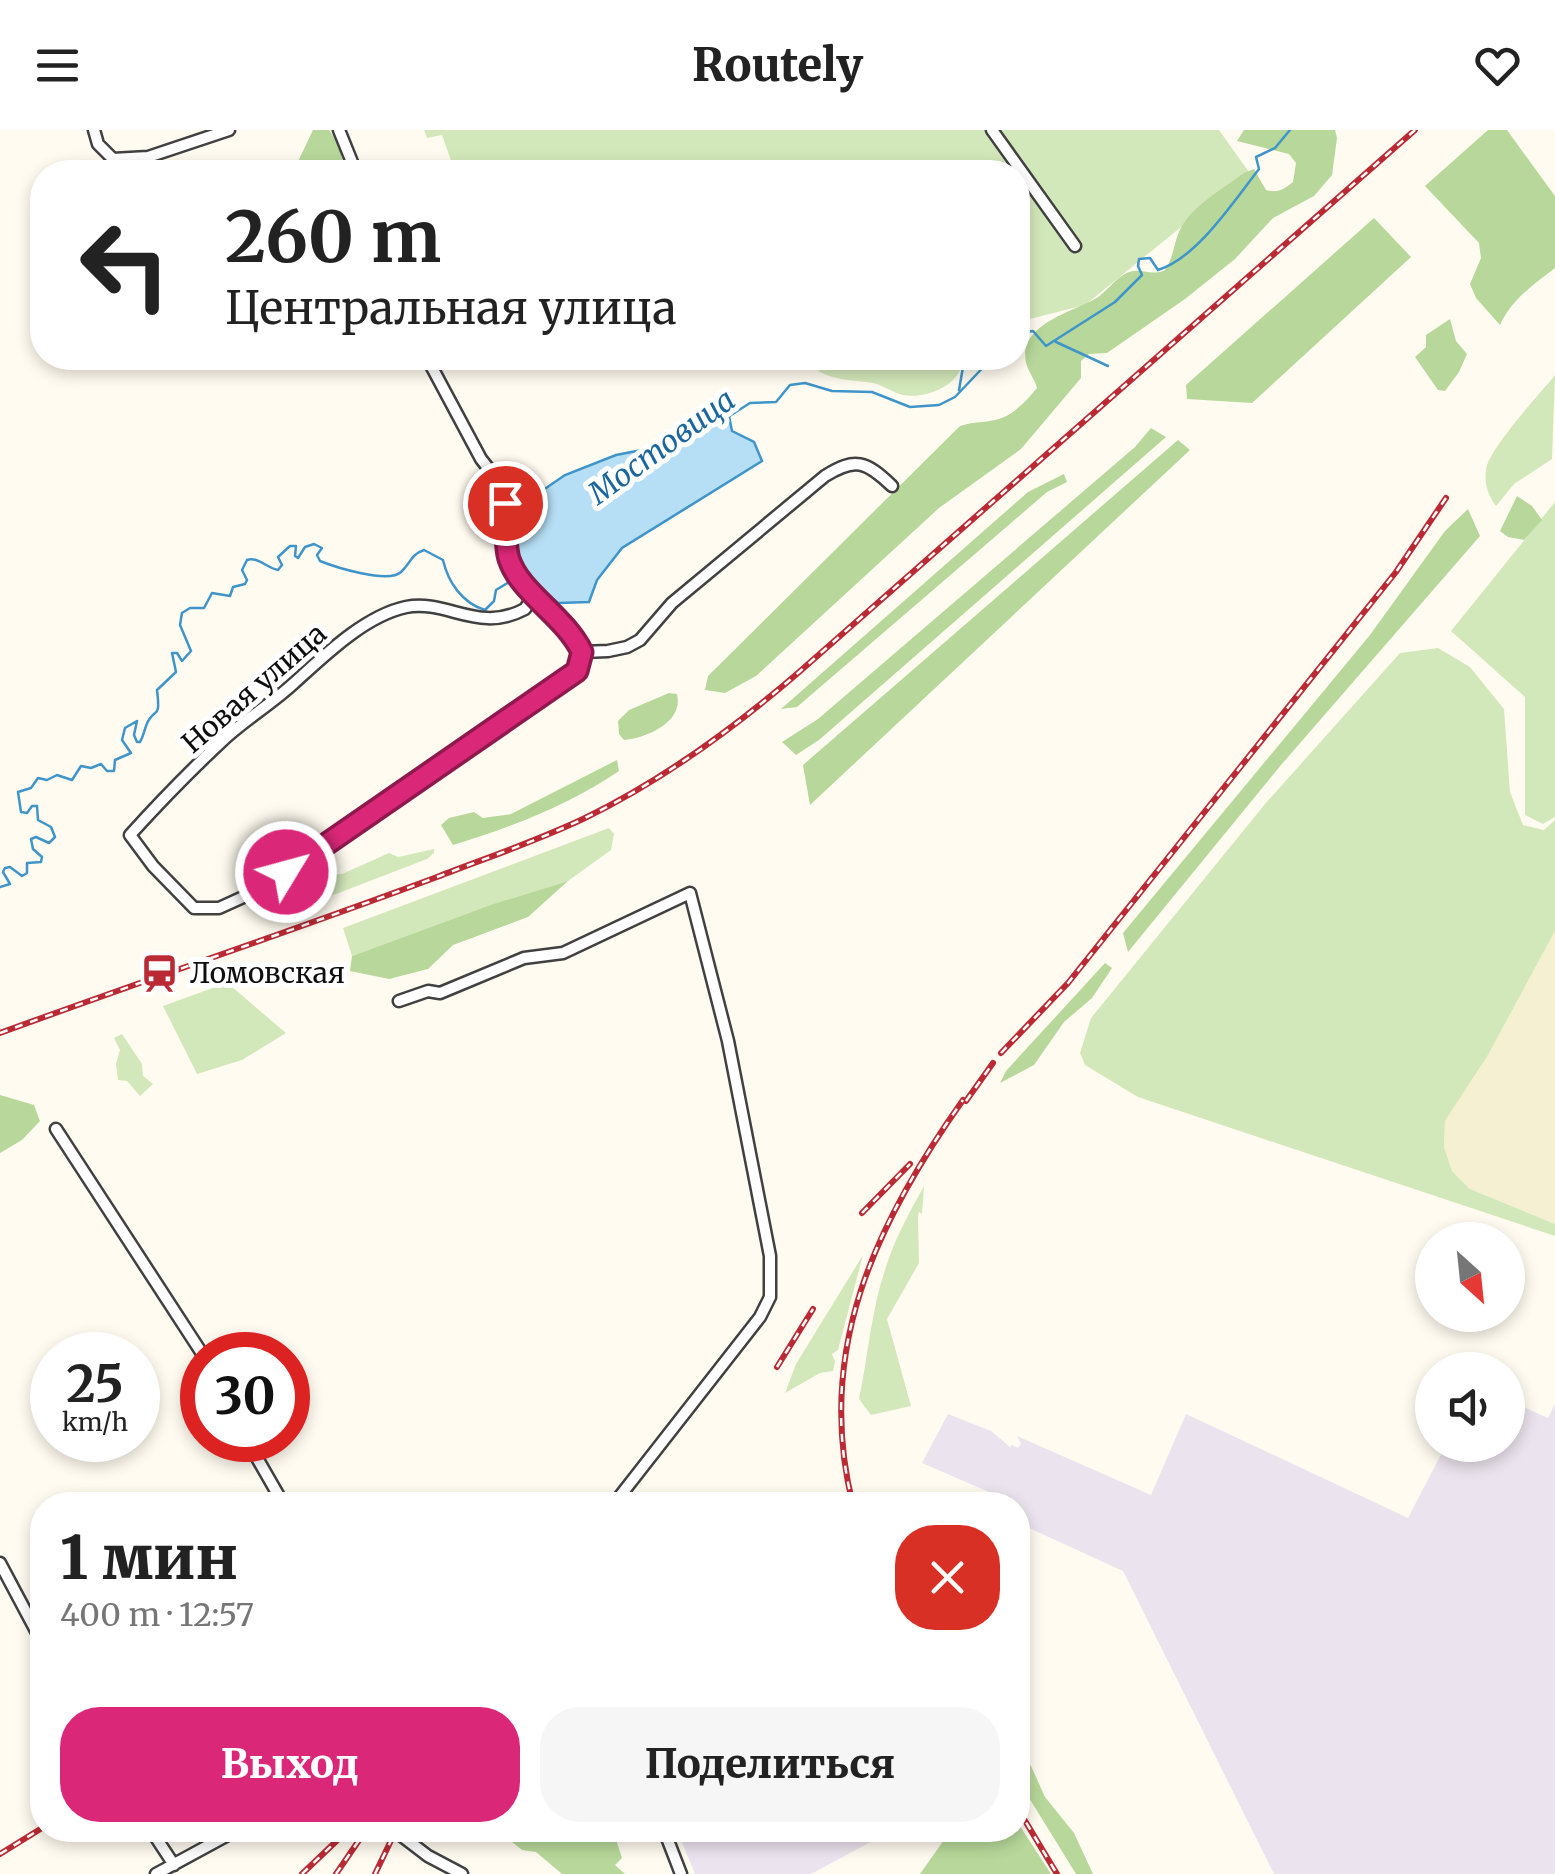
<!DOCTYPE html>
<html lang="ru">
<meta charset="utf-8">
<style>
body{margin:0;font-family:Merriweather,serif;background:#f6f6f6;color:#222;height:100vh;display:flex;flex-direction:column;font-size:38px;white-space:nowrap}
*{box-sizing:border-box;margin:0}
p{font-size:32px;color:#767676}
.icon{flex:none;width:55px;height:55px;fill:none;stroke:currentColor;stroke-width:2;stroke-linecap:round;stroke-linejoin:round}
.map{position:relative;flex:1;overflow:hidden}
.sheet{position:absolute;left:30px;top:1362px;width:1000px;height:350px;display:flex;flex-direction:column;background:#fff;border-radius:40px;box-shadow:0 5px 15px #0003}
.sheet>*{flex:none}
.hud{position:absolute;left:30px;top:30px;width:1000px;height:210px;border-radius:40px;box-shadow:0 5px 15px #0003;background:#fff;color:#222;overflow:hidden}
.needle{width:65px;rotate:153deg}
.controls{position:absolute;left:1415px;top:1092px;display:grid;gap:20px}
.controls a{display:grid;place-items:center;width:110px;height:110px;border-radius:50%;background:#fff;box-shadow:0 5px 15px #0003;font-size:50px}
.speed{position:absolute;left:30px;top:1202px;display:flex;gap:20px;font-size:50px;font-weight:700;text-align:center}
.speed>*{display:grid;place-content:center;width:130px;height:130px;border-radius:50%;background:#fff;box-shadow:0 5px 15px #0003;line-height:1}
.speed small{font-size:25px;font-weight:400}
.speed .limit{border:15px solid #d22;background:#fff;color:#111}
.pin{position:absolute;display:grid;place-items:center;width:85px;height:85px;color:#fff;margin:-42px;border:5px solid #fff;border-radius:50%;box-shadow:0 2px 10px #0007}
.me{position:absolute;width:110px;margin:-55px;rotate:53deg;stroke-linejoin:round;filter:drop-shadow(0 0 8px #0008)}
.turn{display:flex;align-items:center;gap:35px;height:210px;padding:0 30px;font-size:45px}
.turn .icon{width:130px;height:130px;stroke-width:2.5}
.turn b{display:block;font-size:70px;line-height:85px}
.round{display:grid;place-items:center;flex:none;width:105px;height:105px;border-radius:40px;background:#f6f6f6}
.summary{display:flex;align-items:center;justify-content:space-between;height:170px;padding:0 30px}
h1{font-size:60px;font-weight:800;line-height:75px}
.action{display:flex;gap:20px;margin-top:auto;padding:20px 30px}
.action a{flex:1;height:115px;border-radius:40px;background:#db2777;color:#fff;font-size:40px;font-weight:800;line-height:115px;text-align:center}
.action a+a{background:#f6f6f6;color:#222}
header{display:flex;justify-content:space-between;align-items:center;height:130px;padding:0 30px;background:#fff;font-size:45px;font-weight:800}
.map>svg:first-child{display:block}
.industrial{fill:#ebe3ed}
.farmland{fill:#f4f0d1}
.green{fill:#d3e8ba}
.forest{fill:#b7d89a}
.water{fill:#b6def4;stroke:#3f95c9;stroke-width:2.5}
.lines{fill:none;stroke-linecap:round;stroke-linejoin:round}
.stream{stroke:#3f95c9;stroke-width:2.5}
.street-casing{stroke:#414141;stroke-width:15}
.street{stroke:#fff;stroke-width:10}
.rail-casing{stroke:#ba2a34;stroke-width:6}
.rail{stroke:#fff;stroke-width:2.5;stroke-dasharray:8;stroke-linecap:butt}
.route-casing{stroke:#8e194d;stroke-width:25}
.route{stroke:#db2777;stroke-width:18}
.labels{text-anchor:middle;stroke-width:10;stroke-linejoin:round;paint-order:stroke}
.street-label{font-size:28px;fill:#0e0e0e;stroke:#fff}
.poi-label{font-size:28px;fill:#0e0e0e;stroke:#fff;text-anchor:start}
.water-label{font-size:30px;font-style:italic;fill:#1b669d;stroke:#fff}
</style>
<header><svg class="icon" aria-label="menu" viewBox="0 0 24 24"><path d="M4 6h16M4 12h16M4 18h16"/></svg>Routely<svg class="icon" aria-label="heart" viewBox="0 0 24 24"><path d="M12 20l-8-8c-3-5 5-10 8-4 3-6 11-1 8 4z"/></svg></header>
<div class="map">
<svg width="1555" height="1744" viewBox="0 0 1555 1744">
<rect width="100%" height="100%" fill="#fffbf0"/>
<!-- industrial -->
<path class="industrial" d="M1508 1270 1548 1288 1555 1274V1744H1274L1123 1441 1018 1393V1375H983L989 1362 922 1333 948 1284 991 1301 1010 1317 1012 1315 1018 1318 1021 1314 1017 1306 1151 1365 1186 1284 1408 1388 1446 1315H1508Z
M677 1700H893L811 1744H695Z"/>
<!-- farmland -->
<path class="farmland" d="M1555 801V1094L1470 1059 1452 1041 1444 1017 1445 991 1488 925Z"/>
<!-- green -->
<path class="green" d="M424 0H1219L1249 42 1085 175 1018 192V42H849L846 38 838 42H455L442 5 427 8Z
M850 228H952L962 235C956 257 925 269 903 265 893 263 883 255 873 253 853 250 837 251 818 241Z
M1555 245 1552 329 1514 354 1496 376C1488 365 1484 354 1486 340 1488 319 1540 264 1555 245Z
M1555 372V687L1543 694 1525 685V567L1451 501Z
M1438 518 1470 537 1504 579 1510 662 1523 695 1544 700 1555 690V801L1488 925 1445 991 1444 1017 1452 1041 1470 1059 1555 1094V1106L1138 967 1085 935 1080 923 1091 888 1265 674 1400 523Z
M609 698 614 704 611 720 568 751 493 774 352 826 343 798Z
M434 719V723L427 729 336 764 265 784 261 781 278 767 287 751 305 746 342 744 389 723 398 727Z
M218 856 232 857 286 903 242 930 197 944 163 876Z
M122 904 142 934 143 946 153 954 140 966 127 951 118 950 116 934 120 920 114 908Z
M924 1056 922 1084 919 1082 918 1086 919 1133 887 1189 911 1276 871 1285 859 1269C868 1227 871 1181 885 1140 894 1110 909 1083 924 1056Z
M863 1125 838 1220 832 1224 835 1232 833 1241 820 1243 785 1263 796 1234Z"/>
<!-- forest -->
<path class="forest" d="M313 0H329L338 13 343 32 335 42H293Z
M1244 0H1335L1337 8 1332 45 1314 66 1273 88 1235 129 1185 169 1107 223 1089 224 1081 231V248L1021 319 939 378 756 546 725 563 705 560 708 546 960 296C974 291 991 293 1004 287 1016 282 1029 268 1037 258 1035 250 1030 244 1027 236 1014 196 1072 182 1095 169 1108 162 1117 144 1133 141 1144 140 1150 145 1164 141 1175 127 1173 111 1182 96 1195 74 1224 58 1244 43L1254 39 1266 60C1278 63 1283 60 1293 52L1296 33 1289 24 1237 11Z
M1488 0H1507L1555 66V138C1533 155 1512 169 1500 195L1476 168 1470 154 1481 128 1479 113 1425 56Z
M1374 88 1411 127 1252 273 1187 269 1186 255Z
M1450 189 1456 211 1467 224 1459 242 1445 261 1438 260 1415 227 1426 217V205Z
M1151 298 1166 307 819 610 796 625 782 612 818 589 1135 317Z
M1178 310 1190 320 810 675 803 635Z
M1064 344 1067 352 1047 362 797 577 781 579 1028 362Z
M1517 366 1532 376 1542 390 1524 410 1508 407 1500 401Z
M1468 379 1480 406 1281 635 1128 822 1123 803 1370 505 1445 401Z
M669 563 677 564C684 592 647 608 624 610L619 604 618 591 629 580Z
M617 630 619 641C569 675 512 697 453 715L441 695 449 688 474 682 483 688 511 684Z
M568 751 528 787 453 815 428 839 389 849 350 841 352 826 493 774Z
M1105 833 1112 838 1092 868 1064 892 1034 935 1000 953 1006 941Z
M0 965 34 975 40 991 22 1010 0 1023Z
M1018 1626 1031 1636 1045 1667 1074 1703 1093 1744H1076L1018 1650Z
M1018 1693 1051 1744H920L951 1700H1018Z
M497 1700H613L622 1728 615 1735 625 1744H562L536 1722 522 1720Z"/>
<!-- water -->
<path class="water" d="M729 286 732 301 754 312 762 331 622 418 597 450 589 472 558 473 524 444 513 416 527 371 565 345 616 325 678 313 702 294Z"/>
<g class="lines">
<!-- stream -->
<path class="stream" d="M1018 203 1033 201 1046 216 1115 172 1142 145 1138 136 1139 129 1150 128 1158 140C1197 128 1234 71 1259 39L1256 27 1275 18 1290 0
M1056 212 1108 236
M959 260 963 237 961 228
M728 287 750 273 776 272 790 255 805 253 832 261 872 262 910 277 939 275 955 267 992 228
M0 757 10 754 3 742 5 738 10 737 22 746 27 743V733L41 732 42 727 33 719 31 709 36 707 49 713 55 707 51 697 38 690 37 676H32L27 683 21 682 18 662 31 658 38 648 47 650 57 645 72 650 81 636 91 638 101 634 107 641H114L115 630 131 623 122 610 125 598 137 591 134 605 137 612H140C143 607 144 602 146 596 154 575 161 593 157 560L176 542 172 523H177L182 531 191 521 180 495 182 483 190 478H204L212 463 230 466 233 457 245 454 247 450 242 440 247 430C257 426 267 438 278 440L282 435 278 427 290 416H296L295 426 298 428 305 417 314 414 322 418 317 425 320 431C335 437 388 454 401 442 411 433 410 425 424 420L443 430C448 452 462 473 485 480L494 471 496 460 514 449"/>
<defs>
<path id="street" d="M94 0 98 14 113 29 148 27 229 0
M339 0 356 42
M992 0 1075 116
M427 228 481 329 496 348 505 373 507 425 514 441 572 502 582 522 577 541 261 759 219 778H194L153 736 130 705C159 673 189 642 221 612 243 591 270 575 293 554 323 527 364 486 406 477 448 469 478 504 525 479L534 464
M582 522 608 521 627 517 640 510 672 473 825 346C855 327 866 331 892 356
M399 871 428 861 440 863 524 828 563 823 690 763 728 911 770 1126V1167L760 1187 613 1375
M56 999 203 1225
M250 1310 253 1321 284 1375
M0 1433 42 1512
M151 1700 174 1735
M394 1700 428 1726 462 1744
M664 1700 681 1744
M156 1744 237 1700"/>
</defs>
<!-- street casing -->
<use href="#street" class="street-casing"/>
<!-- street -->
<use href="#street" class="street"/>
<defs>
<path id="rail" d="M0 903C145 850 292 801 437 747 486 728 537 711 585 688 663 650 733 599 798 543L1415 0
M1001 923 1068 853 1396 442 1446 368
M966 971 993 933
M862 1083 910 1034
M777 1237 813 1179
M853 1375C814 1221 876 1093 963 970
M1018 1679 1057 1744
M0 1724 42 1698
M302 1744 348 1700
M336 1744 366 1700
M375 1744 396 1700"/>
</defs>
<!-- rail casing -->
<use href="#rail" class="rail-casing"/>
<!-- rail -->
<use href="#rail" class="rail"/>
</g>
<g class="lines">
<defs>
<path id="route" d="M286 742 577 541 582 522C564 485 520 463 509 429 504 413 507 390 505 373"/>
</defs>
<!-- route casing -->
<use href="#route" class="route-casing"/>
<!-- route -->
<use href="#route" class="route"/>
</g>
<!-- icons -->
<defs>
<symbol id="station-bare" viewBox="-9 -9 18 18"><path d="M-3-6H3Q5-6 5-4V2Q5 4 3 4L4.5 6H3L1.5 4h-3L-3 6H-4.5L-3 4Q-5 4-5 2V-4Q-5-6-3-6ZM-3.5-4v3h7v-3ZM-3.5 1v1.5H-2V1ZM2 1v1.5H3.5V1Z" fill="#ba2a34" stroke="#fff" stroke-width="2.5" paint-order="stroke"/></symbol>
</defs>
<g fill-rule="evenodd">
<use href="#station-bare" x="132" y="816" width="55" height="55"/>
</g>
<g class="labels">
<!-- street labels -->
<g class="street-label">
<text transform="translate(254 558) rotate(-41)" y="10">Новая улица</text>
</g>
<!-- poi labels -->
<g class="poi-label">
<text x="190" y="853">Ломовская</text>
</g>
<!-- water labels -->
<g class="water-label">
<text transform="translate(662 317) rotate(-36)" y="10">Мостовица</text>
</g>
</g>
</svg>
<div class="controls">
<a><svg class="needle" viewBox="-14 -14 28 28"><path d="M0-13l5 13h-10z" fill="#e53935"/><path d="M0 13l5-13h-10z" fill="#767676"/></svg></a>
<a><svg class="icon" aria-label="sound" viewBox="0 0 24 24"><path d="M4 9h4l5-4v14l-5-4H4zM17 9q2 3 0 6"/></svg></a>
</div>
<div class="speed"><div>25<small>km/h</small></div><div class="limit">30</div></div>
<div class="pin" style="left:505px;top:373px;background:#d93025"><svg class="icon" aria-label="arrive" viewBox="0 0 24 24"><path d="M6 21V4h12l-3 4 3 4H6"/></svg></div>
<svg class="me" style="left:286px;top:742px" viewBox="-20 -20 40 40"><circle r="17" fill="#db2777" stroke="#fff" stroke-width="3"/><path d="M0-11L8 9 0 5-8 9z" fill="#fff"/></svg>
<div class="hud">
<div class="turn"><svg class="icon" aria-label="left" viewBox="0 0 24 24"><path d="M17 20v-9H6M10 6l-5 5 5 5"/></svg><div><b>260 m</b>Центральная улица</div></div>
</div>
<section class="sheet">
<div class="summary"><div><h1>1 мин</h1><p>400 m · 12:57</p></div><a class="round" style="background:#d93025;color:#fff"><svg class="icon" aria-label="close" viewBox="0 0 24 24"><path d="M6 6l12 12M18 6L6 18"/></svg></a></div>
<div class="action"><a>Выход</a><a>Поделиться</a></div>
</section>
</div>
